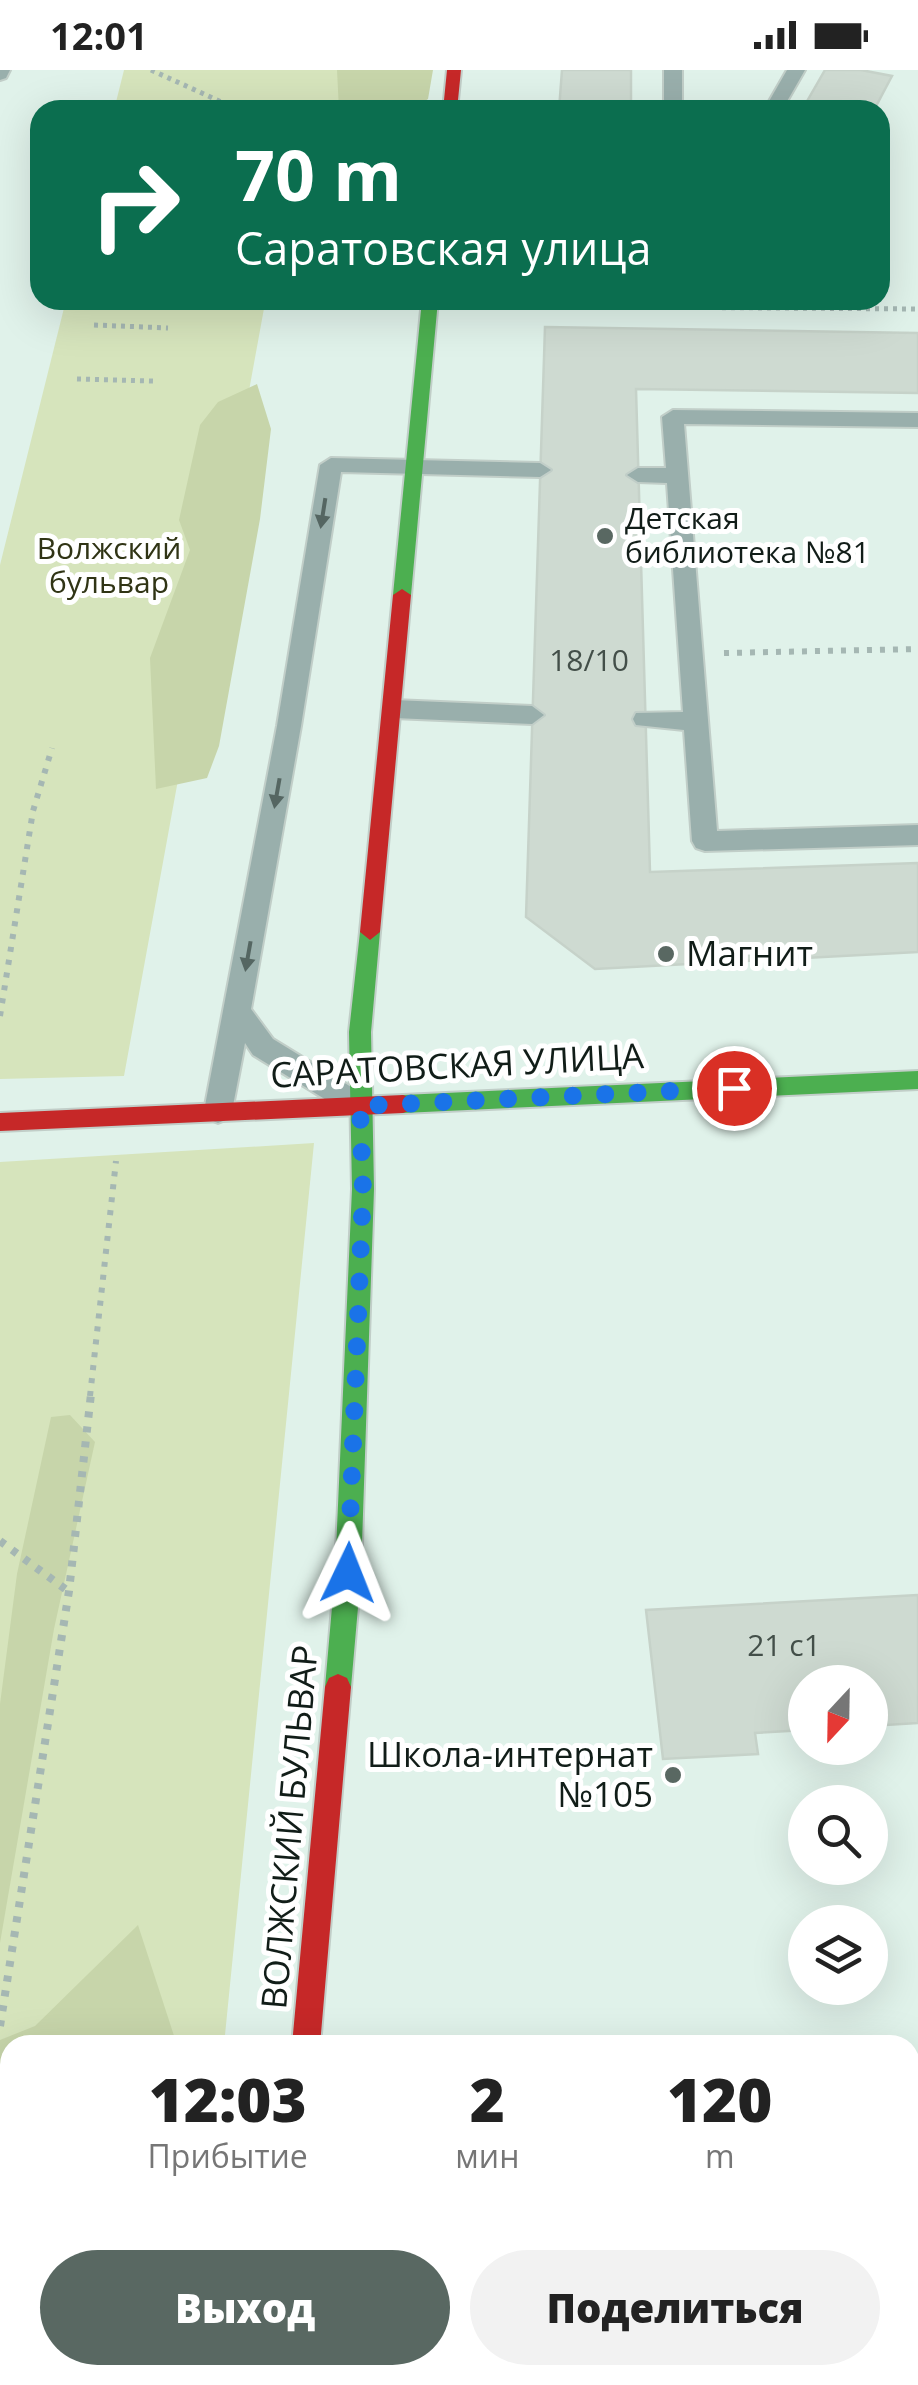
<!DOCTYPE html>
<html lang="ru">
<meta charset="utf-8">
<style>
body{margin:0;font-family:"Open Sans",sans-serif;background:#f2f2f2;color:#222;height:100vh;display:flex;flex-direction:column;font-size:38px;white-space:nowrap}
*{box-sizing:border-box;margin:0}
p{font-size:32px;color:#767676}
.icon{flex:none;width:55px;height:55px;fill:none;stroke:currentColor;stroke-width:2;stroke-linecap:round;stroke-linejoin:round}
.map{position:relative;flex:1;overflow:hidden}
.sheet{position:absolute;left:0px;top:1965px;width:920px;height:350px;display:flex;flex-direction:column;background:#fff;border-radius:30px 30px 0 0;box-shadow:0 10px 40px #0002}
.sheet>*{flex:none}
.hud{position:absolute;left:30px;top:30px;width:860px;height:210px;border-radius:30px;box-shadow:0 10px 40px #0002;background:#0b6e4f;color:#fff;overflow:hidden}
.needle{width:65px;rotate:202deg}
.buttons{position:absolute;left:788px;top:1595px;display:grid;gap:20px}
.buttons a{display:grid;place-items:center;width:100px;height:100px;border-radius:50%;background:#fff;box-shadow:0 10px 40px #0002;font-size:50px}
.pin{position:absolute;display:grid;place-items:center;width:85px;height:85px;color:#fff;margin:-42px;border:5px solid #fff;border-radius:50%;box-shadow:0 2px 10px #0007}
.me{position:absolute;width:110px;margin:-55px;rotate:2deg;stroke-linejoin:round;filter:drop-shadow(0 0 8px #0008)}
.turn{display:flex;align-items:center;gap:35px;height:210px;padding:0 40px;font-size:45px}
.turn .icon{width:130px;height:130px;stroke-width:2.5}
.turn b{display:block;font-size:70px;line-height:85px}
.eta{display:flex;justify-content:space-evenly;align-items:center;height:170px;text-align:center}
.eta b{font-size:60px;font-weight:800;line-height:70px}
.primary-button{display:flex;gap:20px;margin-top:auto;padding:20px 40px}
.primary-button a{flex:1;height:115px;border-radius:60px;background:#596862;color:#fff;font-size:40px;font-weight:800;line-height:115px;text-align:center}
.primary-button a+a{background:#f2f2f2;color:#222}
.status{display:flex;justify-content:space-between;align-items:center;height:70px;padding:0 50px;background:#fff;direction:ltr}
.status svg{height:28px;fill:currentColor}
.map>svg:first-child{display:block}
.green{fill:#d6e4bc}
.forest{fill:#c7d5aa}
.building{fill:#cedad1;stroke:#c6d2c9;stroke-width:2.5}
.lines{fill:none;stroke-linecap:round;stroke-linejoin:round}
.lane-casing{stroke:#c1cec8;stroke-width:4}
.fast-casing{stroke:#c1cec8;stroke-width:4}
.jam-casing{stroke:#c1cec8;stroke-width:4}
.path-far2{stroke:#a5b7b3;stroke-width:5;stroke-dasharray:4 5;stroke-linecap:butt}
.path-far1{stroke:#a5b7b3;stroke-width:6;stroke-dasharray:5 8;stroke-linecap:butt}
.path{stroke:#a5b7b3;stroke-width:8;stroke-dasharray:6 9;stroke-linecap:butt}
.lane{fill:#99afac;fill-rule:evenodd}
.fast{fill:#4caf50;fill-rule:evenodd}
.jam{fill:#c62828;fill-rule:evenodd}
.oneway{fill:#556662}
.route{stroke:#1a73e8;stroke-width:18;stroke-dasharray:0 32.4}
.poi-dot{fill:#596862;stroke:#fff;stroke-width:4}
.labels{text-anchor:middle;stroke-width:10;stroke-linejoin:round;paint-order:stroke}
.far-poi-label{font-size:30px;fill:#111d18;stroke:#fff;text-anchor:start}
.far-park-label{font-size:30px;fill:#303415;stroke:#fff}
.number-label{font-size:30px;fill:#434f49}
.poi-label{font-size:35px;fill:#111d18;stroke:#fff;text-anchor:start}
.street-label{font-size:35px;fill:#111d18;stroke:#fff}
</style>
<div class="status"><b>12:01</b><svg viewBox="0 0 49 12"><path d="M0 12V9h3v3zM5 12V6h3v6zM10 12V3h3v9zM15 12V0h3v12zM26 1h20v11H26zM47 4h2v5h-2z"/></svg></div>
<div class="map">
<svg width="918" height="2315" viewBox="0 0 918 2315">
<rect width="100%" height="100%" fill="#e0f2ea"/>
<!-- green -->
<path class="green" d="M124 0H417L413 40H114Z
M66 230H392L391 234 265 233 124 1006 0 1009V495Z
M314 1073 224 1975H10V2305H191L190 2315H0V1092Z
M364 2305H462L496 2315H363Z"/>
<!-- forest -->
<path class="forest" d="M337 0H433L428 29 411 40H339Z
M257 314 271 359 260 449 219 676 207 708 156 719 150 588 190 480 179 450 200 355 218 332Z
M70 1345 95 1372 54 1559 0 1873V1634L17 1504 51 1347Z
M138 1855 177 1975H10V2305H176L174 2315H0V1970L35 1956Z"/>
<!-- building -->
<path class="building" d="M562 0H631V40H559Z
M825 0H861L892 6 874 40H802Z
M545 257 918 263V323L636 319 650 802 918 793V882L595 899 526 847Z
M918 1525V1653L870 1656V1612H805V1660L755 1663 758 1684 663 1689 646 1540Z"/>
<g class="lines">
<defs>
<path id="lane" d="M0 0H10L6 8 0 10Z
M664 0H682V40H664Z
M787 0H805L782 40H764Z
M673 340 918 343V357L684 354 717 761 918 755V775L705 781 696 778 692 771 684 660 636 655 633 649 636 643 683 642 667 413 638 412 627 405 638 398H666L662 347Z
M331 388 540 393 551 400 540 407 341 402 301 656 251 939 273 969 369 1028 373 1036 369 1044 359 1048 349 1044 253 985 245 973 232 1041 228 1049 218 1053 208 1049 204 1041 277 656 320 395Z
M394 630 532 636 544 645 532 654 394 648 382 639Z
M651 2305H706L710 2315H655Z"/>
<path id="fast" d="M422 230H438L411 525 402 531 393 525Z
M370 854 380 862 371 962 374 1119 361 1503 351 1617 347 1626 338 1630 329 1626 325 1617 335 1503 352 1119 349 962 360 862Z
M918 1001V1019L403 1043 395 1040 392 1034 395 1028 403 1025Z
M262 2305H294V2315H262Z"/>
<path id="jam" d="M447 0H461L457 40H443Z
M402 519 411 525 380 862 370 870 360 862 393 525Z
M403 1025 411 1028 414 1034 411 1040 403 1043 0 1061V1043Z
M338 1604 347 1608 351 1617 320 1975H292L325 1617 329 1608Z"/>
</defs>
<!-- lane casing -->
<use href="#lane" class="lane-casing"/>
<!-- fast casing -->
<use href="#fast" class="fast-casing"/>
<!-- jam casing -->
<use href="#jam" class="jam-casing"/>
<!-- path-far2 -->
<path class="path-far2" d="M151 0 239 40
M488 236 918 239
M94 255 168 258
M77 309 153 311"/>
<!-- path-far1 -->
<path class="path-far1" d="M724 583 918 579
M0 946 33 741 52 678
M90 1326 116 1091"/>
<!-- path -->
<path class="path" d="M0 1471 68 1521
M0 1956 69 1521 91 1324"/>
<!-- lane -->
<use href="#lane" class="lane"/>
<!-- fast -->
<use href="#fast" class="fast"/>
<!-- jam -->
<use href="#jam" class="jam"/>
</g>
<!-- one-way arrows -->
<defs><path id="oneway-solid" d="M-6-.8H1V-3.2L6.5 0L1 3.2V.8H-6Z" transform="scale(2.5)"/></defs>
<g class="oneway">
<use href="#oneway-solid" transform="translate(323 443) rotate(99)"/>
<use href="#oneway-solid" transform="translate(277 723) rotate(100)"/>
<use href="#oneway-solid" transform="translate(248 886) rotate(100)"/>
</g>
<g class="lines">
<!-- route -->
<path class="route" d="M348 1503 363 1120 360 1036 734 1018"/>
</g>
<!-- markers -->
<g class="poi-dot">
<circle cx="605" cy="466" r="10"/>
<circle cx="666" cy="884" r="10"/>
<circle cx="673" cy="1705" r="10"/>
</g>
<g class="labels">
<!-- far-poi labels -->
<g class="far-poi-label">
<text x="625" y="459">Детская<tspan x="625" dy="34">библиотека №81</tspan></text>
</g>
<!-- far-park labels -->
<g class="far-park-label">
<text x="109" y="489">Волжский<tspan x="109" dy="34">бульвар</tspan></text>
</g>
<!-- number labels -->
<g class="number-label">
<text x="589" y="601">18/10</text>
<text x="784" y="1586">21 с1</text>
</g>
<!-- poi labels -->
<g class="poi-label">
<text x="686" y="896">Магнит</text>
<text x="653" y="1697" text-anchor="end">Школа-интернат<tspan x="653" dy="40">№105</tspan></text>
</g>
<!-- street labels -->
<g class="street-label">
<text transform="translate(457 996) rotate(-3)" y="12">САРАТОВСКАЯ УЛИЦА</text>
<text transform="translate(290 1757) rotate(-85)" y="12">ВОЛЖСКИЙ БУЛЬВАР</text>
</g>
</g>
</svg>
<div class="buttons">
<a><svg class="needle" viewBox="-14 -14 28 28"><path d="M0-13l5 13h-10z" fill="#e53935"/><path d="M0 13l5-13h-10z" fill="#767676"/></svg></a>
<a><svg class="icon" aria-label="search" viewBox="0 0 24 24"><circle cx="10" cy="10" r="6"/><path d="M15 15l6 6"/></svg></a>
<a><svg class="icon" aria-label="layers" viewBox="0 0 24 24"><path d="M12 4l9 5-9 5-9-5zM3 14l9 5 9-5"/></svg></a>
</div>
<div class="pin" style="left:734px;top:1018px;background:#d93025"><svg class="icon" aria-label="arrive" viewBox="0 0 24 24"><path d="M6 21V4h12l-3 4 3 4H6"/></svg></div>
<svg class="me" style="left:348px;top:1503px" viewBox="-20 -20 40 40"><path d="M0-17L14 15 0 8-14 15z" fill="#1a73e8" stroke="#fff" stroke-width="4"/></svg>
<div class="hud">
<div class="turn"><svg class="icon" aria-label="right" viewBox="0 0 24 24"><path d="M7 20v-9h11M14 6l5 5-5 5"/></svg><div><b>70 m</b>Саратовская улица</div></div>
</div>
<section class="sheet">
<div class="eta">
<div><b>12:03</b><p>Прибытие</p></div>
<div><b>2</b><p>мин</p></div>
<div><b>120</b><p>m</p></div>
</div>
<div class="primary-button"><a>Выход</a><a>Поделиться</a></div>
</section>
</div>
